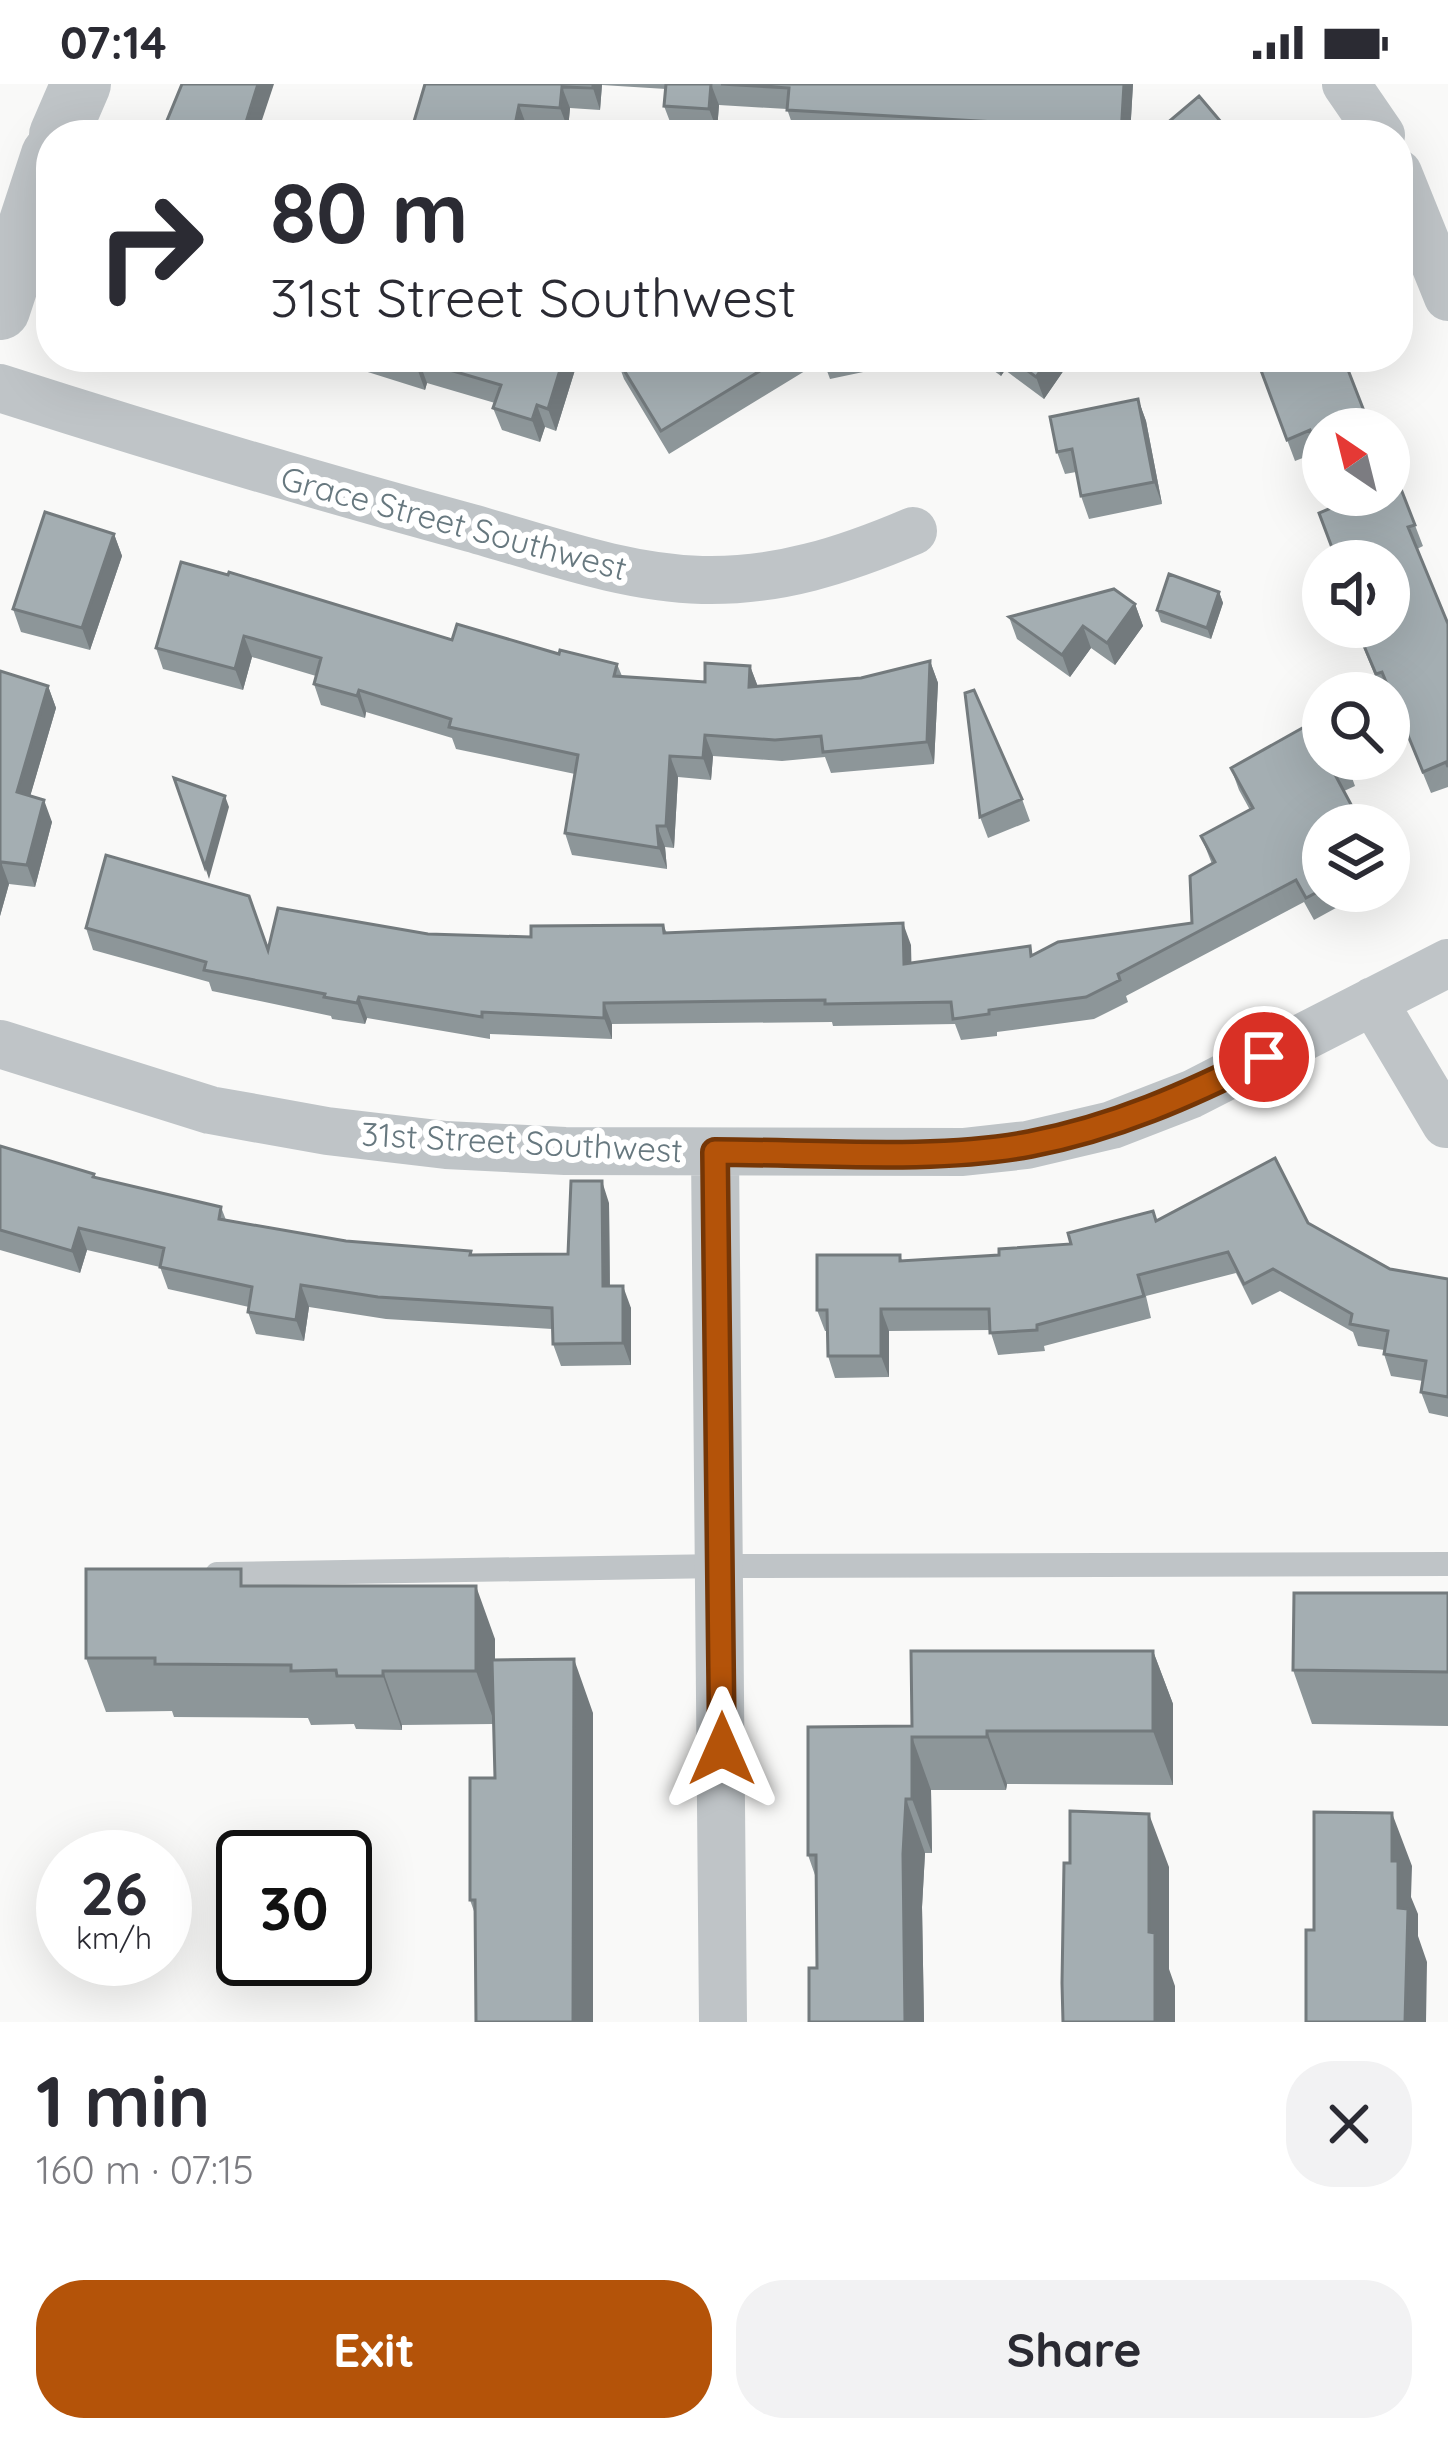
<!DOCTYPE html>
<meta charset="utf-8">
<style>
body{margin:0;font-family:Quicksand,sans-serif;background:#f2f2f3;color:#2b2b33;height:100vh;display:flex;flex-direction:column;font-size:45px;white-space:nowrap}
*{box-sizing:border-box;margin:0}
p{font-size:39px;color:#7c7c81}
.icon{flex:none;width:66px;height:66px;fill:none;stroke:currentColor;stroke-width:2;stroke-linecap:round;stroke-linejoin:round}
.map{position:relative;height:1938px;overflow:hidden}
.drawer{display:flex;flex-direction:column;background:#fff;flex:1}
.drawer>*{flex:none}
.guide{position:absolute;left:36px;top:36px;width:1377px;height:252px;border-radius:48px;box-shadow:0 12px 48px #0002;background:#fff;color:#2b2b33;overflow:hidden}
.needle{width:78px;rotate:325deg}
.buttons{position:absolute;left:1302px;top:324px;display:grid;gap:24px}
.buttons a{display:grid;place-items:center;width:108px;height:108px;border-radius:50%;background:#fff;box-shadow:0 12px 48px #0002;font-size:60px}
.speed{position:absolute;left:36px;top:1746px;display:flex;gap:24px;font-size:60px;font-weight:700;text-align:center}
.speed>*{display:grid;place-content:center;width:156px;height:156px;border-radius:50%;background:#fff;box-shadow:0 12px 48px #0002;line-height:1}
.speed small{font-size:30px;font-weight:400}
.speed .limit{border:6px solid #111;border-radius:18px;background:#fff;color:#111}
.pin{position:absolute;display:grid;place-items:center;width:102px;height:102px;color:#fff;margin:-51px;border:6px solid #fff;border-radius:50%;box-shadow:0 3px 12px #0007}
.me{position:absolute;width:132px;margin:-66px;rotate:0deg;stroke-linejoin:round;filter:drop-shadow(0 0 9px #0008)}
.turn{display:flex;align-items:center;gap:42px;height:252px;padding:0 36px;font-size:54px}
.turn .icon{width:156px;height:156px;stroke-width:2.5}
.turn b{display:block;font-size:84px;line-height:102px}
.round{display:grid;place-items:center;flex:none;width:126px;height:126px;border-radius:48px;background:#f2f2f3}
.headline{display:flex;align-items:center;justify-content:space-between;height:204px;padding:0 36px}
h1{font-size:72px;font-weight:700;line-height:90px}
.button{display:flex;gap:24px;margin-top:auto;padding:24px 36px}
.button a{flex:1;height:138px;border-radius:48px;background:#b45309;color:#fff;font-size:48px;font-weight:700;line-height:138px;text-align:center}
.button a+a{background:#f2f2f3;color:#2b2b33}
.status{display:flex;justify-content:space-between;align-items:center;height:84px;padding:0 60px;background:#fff;direction:ltr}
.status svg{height:33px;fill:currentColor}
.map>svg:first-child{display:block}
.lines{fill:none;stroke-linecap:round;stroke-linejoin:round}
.service{stroke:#bfc4c7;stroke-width:24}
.minor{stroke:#bfc4c7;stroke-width:48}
.tertiary{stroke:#bfc4c7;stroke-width:60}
.wall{fill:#8d9699}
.shaded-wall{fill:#737a7d}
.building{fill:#a4aeb2;stroke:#737a7d;stroke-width:3}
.route-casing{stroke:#753606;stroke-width:30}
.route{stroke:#b45309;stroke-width:21}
.labels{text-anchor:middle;stroke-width:12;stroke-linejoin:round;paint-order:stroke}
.street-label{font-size:33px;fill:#67787f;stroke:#fff}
</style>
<div class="status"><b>07:14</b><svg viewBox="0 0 49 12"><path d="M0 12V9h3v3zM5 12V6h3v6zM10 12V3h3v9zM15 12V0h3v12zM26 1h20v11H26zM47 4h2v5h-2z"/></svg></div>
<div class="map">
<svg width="1448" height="1938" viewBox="0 0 1448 1938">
<rect width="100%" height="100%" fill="#f9f9f8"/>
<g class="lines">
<!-- service -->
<path class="service" d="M217 1490 721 1482 1448 1480"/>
<!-- minor -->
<path class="minor" d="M1346 0 1381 51
M1398 89 1448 213
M0 304C156 354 313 401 471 444 546 465 624 494 702 496 777 498 845 476 913 447
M1373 917 1446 1040
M0 960 210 1026 327 1047 446 1061 565 1067 963 1068 1027 1061 1112 1041 1192 1010 1448 879
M715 1068 723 1938"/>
<!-- tertiary -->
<path class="tertiary" d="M59 51 81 0
M0 226 51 71"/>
</g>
<!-- wall -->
<path class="wall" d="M425 0H1133L1130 51H849L795 48 787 25 719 21 717 46 672 43 664 22 666 5 602 1 600 26 570 24 568 45 527 43 525 51H410Z
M320 273H579L556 347 545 343 540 358 502 346 493 324 495 319 427 299 425 306Z
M616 273H864L868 287 830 295 823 276 669 370 624 295Z
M975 273H1073L1044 315 1005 286 1001 292Z
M1256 273 1323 345V379L1318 368 1295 377Z
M1138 315 1146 337 1162 420 1089 435 1081 412 1076 388 1065 390 1057 368Z
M1401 405 1423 462 1417 465 1448 540V703L1431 709 1390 609H1382L1355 543H1389L1337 477 1319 429 1340 420 1336 411H1389Z
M114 450 122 472 90 566 21 548 13 525Z
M181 478 452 556 559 570 617 580 622 592 705 598 750 582 758 603 861 594 930 577 938 599 934 680 831 689 825 673 782 677 713 672 711 696 678 693 674 764 665 763 667 785 572 771 565 749 575 690 456 665 452 654 366 628 365 634 321 621 314 600 316 592 252 573 243 606 163 585 156 564Z
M1219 508 1223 519 1211 555 1161 538 1157 526Z
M1135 520 1143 542 1115 581 1091 564 1070 593 1017 555 1009 533Z
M0 587 48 602 56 624 30 712 52 738 35 803 9 800 0 832Z
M1347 680 1355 702 1344 707 1323 741V807H1341L1345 819 1314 836 1304 818 1126 912 1128 918 1094 935 997 948V952L961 956 955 940 833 942 832 938 612 940V955L490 950V955L367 934 365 940 332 935 331 932 212 907 209 898 93 866 86 844 268 866 428 850 531 853 663 841 667 849 911 861V879L1033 871 1192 839 1212 780 1201 752 1250 726 1239 706 1231 684Z
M1022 715 1030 737 988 754 980 733Z
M0 1062 96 1094 221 1123 226 1136 346 1157 473 1171 568 1170 609 1119 610 1202 631 1224V1281L561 1282 553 1260 552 1245 386 1235 309 1223 304 1257 256 1250 248 1228 249 1223 168 1205 160 1183 87 1166 80 1189 0 1166Z
M1156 1137 1308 1139 1390 1185 1448 1195V1333L1429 1329 1421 1308 1423 1297 1391 1292 1384 1270V1266L1358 1262 1353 1248 1280 1207 1252 1221 1236 1189 1146 1212 1151 1234 1044 1262 1045 1267 998 1271 990 1246 889 1247V1293L835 1294 828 1272 827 1247H825L817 1226 900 1171 902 1177 999 1171 1071 1160Z
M248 1502 495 1555V1576L593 1629 475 1830 470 1816 495 1694 494 1640 402 1641V1646L356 1645 354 1640 311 1641 308 1634 174 1633 172 1627 106 1628 86 1574Z
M1448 1509V1642L1312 1640 1293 1586Z
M1153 1567 1173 1620V1701L1007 1700 1006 1706H931L932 1769H925L922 1823 924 1938H809L817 1884 816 1794 808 1771 912 1642Z"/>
<!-- shaded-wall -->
<path class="shaded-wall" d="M258 0H274L257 51H242Z
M593 0H602L600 26 593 4Z
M711 0 719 21 717 46 709 25Z
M1124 0H1133L1130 51H1121Z
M562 3 570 24 568 45 560 24Z
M519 21 527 43 525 51H513Z
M564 273H579L556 347 548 325Z
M994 273H1000L1005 286 1001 292Z
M1050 273H1073L1044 315 1036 293Z
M419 277 427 299 425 306 417 284Z
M1138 315 1146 337 1162 420 1154 398Z
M537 321 545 343 540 358 532 336Z
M114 450 122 472 90 566 82 544Z
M1219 508 1223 519 1211 555 1207 544Z
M1135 520 1143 542 1115 581 1107 559Z
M1083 542 1091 564 1070 593 1062 571Z
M244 552 252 573 243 606 235 585Z
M930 577 938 599 934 680 927 658Z
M750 582 758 603H749Z
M48 602 56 624 25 730 17 708Z
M359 606 366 628 365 634 357 612Z
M705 651 713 672 711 696 703 674Z
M670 672 678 693 674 764 666 742Z
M225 712 229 723 209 795 205 783Z
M44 716 52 738 35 803 27 781Z
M657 742 665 763 667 785 659 764Z
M1 778 9 800 0 832V782Z
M903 839 911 861 912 902 904 880Z
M359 913 367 934 365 940 357 919Z
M604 919 612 940V955L604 934Z
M602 1097 609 1119 610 1224 603 1202Z
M79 1144 87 1166 80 1189 72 1167Z
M301 1201 309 1223 304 1257 296 1236Z
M623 1202 631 1224V1281L623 1259Z
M881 1225 889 1247V1293L881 1272Z
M476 1502 495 1555V1640L476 1587Z
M1153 1567 1173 1620V1701L1153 1647Z
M574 1575 593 1629V1938H573Z
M383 1587 402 1641V1646L383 1592Z
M987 1647 1007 1700 1006 1706 987 1653Z
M912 1653 931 1706 932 1769 912 1715Z
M906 1715 925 1769 922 1823 924 1938H905L903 1770Z
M1392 1729 1412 1782 1411 1813 1418 1830V1852L1427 1878 1426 1938H1405L1398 1824 1392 1777Z
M1149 1730 1169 1783V1885L1175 1902V1938H1155L1149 1848Z"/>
<!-- building -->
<path class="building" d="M182 0H258L242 51H161Z
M425 0H593V4L562 3 560 24 519 21 513 51H410Z
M666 0H711L709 25 664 22Z
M721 0H1124L1121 51H1073L1064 42 787 26 789 4Z
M1199 12 1232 51H1153Z
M383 273H564L548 325 537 321 532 336 493 324 501 301 419 277 417 284Z
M616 273H783L661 347Z
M1009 273H1050L1036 293Z
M1256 273H1343L1371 345H1323V377L1310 346 1287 356Z
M1138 315 1154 398 1081 412 1072 365 1057 368 1050 333Z
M1389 393 1395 408 1401 405 1415 441 1408 443 1448 540V683L1446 678 1423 688 1382 588 1376 590 1356 543H1389V477H1337L1319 429 1341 420 1337 411H1389Z
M45 428 114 450 82 544 13 525Z
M181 478 228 491 229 488 452 556 457 540 559 570 560 566 617 580 614 592 705 598V579L750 582 749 603 861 594 930 577 927 658 823 668 821 652 775 656 705 651 703 674 670 672 666 742H657L659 764 565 749 578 671 449 643 451 635 359 606 357 612 314 600 321 574 244 552 235 585 156 564Z
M1169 490 1219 508 1207 544 1157 526Z
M1114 505 1135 520 1107 559 1083 542 1062 571 1009 533Z
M0 587 48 602 17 708 44 716 27 781 1 778 0 782Z
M974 606 1022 715 980 733 965 609Z
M1322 633 1323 675H1344L1347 680 1333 687 1362 741H1323V805L1306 814 1296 796 1118 890 1120 896 1086 913 989 926V930L953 935 951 918 825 920V916L604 919V934L482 928V933L359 913 357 919 324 913 325 910 204 886 206 878 86 844 106 771 249 812 268 866 278 824 428 850 531 853V842L663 841 664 849 903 839 904 880 1030 862 1031 872 1058 858 1192 839 1190 792 1215 778 1201 752 1253 724 1231 684Z
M174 694 225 712 205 783Z
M0 1062 94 1090 93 1093 221 1123 219 1135 346 1157 471 1167 470 1171 568 1170 571 1097H602L603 1202H623V1259L553 1260 552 1224 378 1213 301 1201 296 1236 248 1228 252 1203 160 1183 164 1164 79 1144 72 1167 0 1146Z
M1275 1074 1308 1139 1390 1185 1448 1195V1313L1421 1308 1426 1277 1384 1270 1388 1247 1350 1240 1352 1230 1273 1185 1244 1200 1228 1168 1138 1191 1144 1212 1037 1241V1246L990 1249 989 1225H881V1272H828L827 1226H817V1171H900V1177L999 1171V1165L1071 1160 1068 1149 1153 1127 1156 1137Z
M86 1485H241V1502H476V1587H383V1592H337L336 1586 291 1587V1581L155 1580V1574H86Z
M1294 1509H1448V1588L1293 1586Z
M911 1567H1153V1647H987V1653H912V1715H906L903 1770 905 1938H809V1884H817L816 1771H808V1643L912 1642Z
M574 1575 573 1938H476L475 1816H470V1694H495L492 1576Z
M1070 1727 1149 1730V1848L1155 1849V1938H1063L1062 1899 1064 1779H1070Z
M1314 1728 1392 1729V1777H1398V1824L1408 1825 1405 1938H1306V1846H1314Z"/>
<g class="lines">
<defs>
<path id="route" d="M722 1665 715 1068C813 1068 936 1078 1030 1060 1114 1044 1189 1011 1264 973"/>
</defs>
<!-- route casing -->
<use href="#route" class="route-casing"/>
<!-- route -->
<use href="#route" class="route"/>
</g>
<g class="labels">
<!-- street labels -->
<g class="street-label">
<text transform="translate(454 439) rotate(15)" y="12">Grace Street Southwest</text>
<text transform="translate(522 1058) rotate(3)" y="12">31st Street Southwest</text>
</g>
</g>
</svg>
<div class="buttons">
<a><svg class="needle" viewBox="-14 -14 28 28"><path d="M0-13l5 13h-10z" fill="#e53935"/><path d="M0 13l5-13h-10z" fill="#7c7c81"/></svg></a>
<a><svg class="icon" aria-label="sound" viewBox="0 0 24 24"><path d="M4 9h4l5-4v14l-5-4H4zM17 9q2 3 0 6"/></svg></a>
<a><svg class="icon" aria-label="search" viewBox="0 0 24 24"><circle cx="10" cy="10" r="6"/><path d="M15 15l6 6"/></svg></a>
<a><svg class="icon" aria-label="layers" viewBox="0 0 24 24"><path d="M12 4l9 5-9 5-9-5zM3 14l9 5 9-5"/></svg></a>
</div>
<div class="speed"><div>26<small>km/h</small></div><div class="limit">30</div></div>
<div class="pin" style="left:1264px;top:973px;background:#d93025"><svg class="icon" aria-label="arrive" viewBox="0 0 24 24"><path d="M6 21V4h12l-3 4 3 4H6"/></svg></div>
<svg class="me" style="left:722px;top:1665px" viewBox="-20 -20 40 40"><path d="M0-17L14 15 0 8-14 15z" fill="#b45309" stroke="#fff" stroke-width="4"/></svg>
<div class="guide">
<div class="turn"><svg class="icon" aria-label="right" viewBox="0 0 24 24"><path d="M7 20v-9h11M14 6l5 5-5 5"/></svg><div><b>80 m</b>31st Street Southwest</div></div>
</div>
</div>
<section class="drawer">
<div class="headline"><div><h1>1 min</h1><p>160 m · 07:15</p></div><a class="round"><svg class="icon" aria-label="close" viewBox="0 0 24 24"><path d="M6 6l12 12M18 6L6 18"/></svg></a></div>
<div class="button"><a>Exit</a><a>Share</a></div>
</section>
